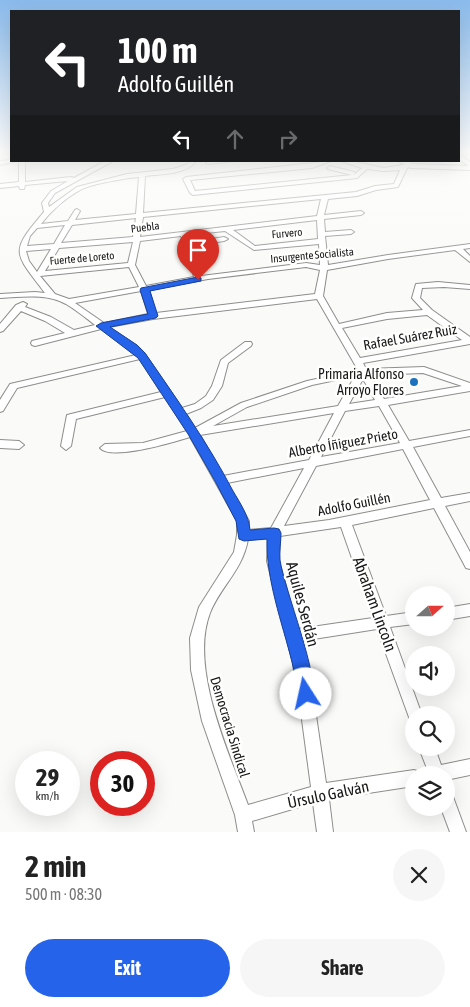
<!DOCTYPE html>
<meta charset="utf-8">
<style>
body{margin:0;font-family:"Asap Condensed",sans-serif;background:#f6f6f6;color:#222;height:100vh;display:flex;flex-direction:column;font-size:19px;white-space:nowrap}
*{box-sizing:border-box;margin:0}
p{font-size:16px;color:#767676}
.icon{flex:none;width:28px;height:28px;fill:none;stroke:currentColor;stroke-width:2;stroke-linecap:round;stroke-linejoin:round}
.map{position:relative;height:832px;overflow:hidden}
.sheet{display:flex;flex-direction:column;background:#fff;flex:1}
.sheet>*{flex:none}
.banner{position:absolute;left:10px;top:10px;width:450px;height:152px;border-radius:0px;box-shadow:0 5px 20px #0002;background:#202124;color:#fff;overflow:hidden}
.needle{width:32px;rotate:69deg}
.tools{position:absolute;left:405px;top:586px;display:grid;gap:10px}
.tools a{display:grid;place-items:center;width:50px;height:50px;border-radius:50%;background:#fff;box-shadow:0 5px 20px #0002;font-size:25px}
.speed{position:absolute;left:15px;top:751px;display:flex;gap:10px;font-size:25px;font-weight:700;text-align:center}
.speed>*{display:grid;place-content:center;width:65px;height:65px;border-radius:50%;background:#fff;box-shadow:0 5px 20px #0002;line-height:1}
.speed small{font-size:12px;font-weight:400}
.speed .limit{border:8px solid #d22;background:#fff;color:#111}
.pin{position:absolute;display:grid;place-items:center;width:42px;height:42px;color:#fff;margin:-51px -21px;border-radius:50% 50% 50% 0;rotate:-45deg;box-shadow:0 0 5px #0007}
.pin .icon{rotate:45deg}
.me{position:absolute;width:55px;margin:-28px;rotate:350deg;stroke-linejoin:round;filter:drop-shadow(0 0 4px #0008)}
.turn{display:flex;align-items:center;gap:18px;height:105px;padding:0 25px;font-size:22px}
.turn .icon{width:65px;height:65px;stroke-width:2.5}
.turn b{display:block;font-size:35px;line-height:42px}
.lanes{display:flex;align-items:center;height:48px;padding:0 25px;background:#0003;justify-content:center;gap:25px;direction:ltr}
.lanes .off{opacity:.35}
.round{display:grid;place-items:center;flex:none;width:52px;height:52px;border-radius:26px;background:#f6f6f6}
.head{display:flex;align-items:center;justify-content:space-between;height:85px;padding:0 25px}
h1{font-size:30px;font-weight:700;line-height:38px}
.primary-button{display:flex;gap:10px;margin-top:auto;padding:10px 25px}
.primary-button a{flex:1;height:58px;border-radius:30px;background:#2563eb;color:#fff;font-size:20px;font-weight:700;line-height:58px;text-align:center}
.primary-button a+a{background:#f6f6f6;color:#222}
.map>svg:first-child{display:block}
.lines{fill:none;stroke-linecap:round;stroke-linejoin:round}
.minor-casing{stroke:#8d8e8b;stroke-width:2}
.major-casing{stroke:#8d8e8b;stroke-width:2}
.minor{fill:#fff;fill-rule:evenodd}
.major{fill:#fff;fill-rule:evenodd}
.route{fill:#2563eb;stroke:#184099}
.poi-dot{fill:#1c72bf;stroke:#fffffe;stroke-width:2}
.labels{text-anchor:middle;stroke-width:5;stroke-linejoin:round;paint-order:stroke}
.far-street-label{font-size:11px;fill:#161716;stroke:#fffffe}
.street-label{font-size:14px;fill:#161716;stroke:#fffffe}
.poi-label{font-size:14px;fill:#161716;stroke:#fffffe;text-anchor:end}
.near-street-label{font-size:16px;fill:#161716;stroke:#fffffe}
</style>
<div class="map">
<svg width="470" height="832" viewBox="0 0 470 832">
<rect width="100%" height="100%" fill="#fafbf8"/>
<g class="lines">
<defs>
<path id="minor" d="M459 154 470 162V167L459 159Z
M11 160V161H17L0 165V161Z
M19 161H25V182L71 177 74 178 105 161H113L55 193 48 203 49 207 77 187 127 174 173 169 188 164 190 161H196C186 175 161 174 145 176L143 213 356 192 375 186 394 184 400 170 384 171 367 169 357 178 193 195 190 193 183 179 186 177 331 161 312 168 190 180 195 191 352 175 328 169 327 168 330 166 354 172 355 173 353 175 355 174 362 168 341 161H351L384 168 409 164 412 166 407 168 398 187 376 190 357 196 328 199 324 215 361 211 364 213 361 215 324 219 325 232 351 230 354 232 351 234 325 236 328 265 388 255 470 244V248L463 249 470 256V262L455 250 388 259 327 270 323 296 339 324 387 313 423 310 412 298 416 284 438 282 470 285V289L444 287 422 288 420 298 432 310 470 337V344L363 363 366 369 424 367 470 383V391L388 405 409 441 470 430V436L413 447 441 498 470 493V501L445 506 470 552V569L466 568 434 508 352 525 386 616 414 612V624L390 627 422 715H414V722L410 720 377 629 301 641 310 675 326 783 414 770 420 772 421 775H414V786L329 799 333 832H317L313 803 252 821 254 832H238L235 815 202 721 191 670 190 638 199 607 234 552 237 535V521L190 437C174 442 111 461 100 448L105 444 143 443 187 431 165 397 76 419 71 446 66 450 61 446 67 415 161 392 140 359 17 388 3 411 0 412V400L10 384 136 355 101 329 35 346 32 345 31 343 32 341 65 333 45 321 21 311 3 331 0 332V324L16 305 23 302 27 304 25 307 51 317 74 330 95 325C86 318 76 310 66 304 46 293 22 297 0 298V294L35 292 45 293C14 252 9 253 44 212L42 203 51 191 68 181 25 185 24 189H20L19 186 0 188V184L19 182ZM139 177 136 214 75 220 80 211 77 209 75 210 68 221 41 224C51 211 66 198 80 190 91 184 126 178 139 177ZM321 199 317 216 140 237 143 217ZM136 218 133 237 61 243 72 225ZM317 220 318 239 255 246 233 230ZM65 225 54 244 27 246 30 236 37 228ZM225 231 254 250 319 244 320 265 306 263 201 276V274L213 262 216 251 212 249 208 251 205 261 193 273 194 277 146 286 135 265 140 241 181 236 187 246H190L224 241 228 239 224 237 192 242 187 235ZM133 242 128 263 45 271 59 248ZM51 249 37 272 29 261 26 251ZM129 267 139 287 69 299 55 294 40 276ZM306 267 320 270 315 294 156 313 149 290 208 279ZM141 291 148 314 104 323 75 303ZM317 299 358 370 307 381 241 403 195 428 186 414 201 408 213 400 222 386 228 363 251 346 252 344 251 342H245L221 360 212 386 206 396 195 404 182 408 145 354 137 346 109 327 153 319ZM427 315 462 340 360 358 342 328 387 319ZM423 373 462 386 384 399 370 375ZM355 376 338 406 213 426 247 407 312 385ZM363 379 375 400 349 404ZM379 406 400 443 321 457 345 411ZM334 413 309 460 223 476 200 435ZM403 449 430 500 329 520 284 526 316 466ZM304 468 271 528 249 530V521L227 483ZM341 527 373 618 298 629 279 561 280 536ZM268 538 267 561 296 675 311 787 248 805C229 753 189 668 210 613 220 587 243 570 248 539Z
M209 161H235L207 164 206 163Z
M0 440 19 441 24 445 19 449 0 448Z
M470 604V616L446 620V608Z
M419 748H435L441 765 470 759V775L446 780V775H426L428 771Z
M446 792 452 794 466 832H450L441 808H446Z"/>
<path id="major" d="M398 161H408L413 164 470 166V170L411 168Z"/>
</defs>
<!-- minor casing -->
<use href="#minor" class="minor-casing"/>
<!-- major casing -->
<use href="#major" class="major-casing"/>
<!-- minor -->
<use href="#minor" class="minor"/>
<!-- major -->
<use href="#major" class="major"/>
</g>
<!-- sky -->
<linearGradient id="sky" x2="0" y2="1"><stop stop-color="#8abbec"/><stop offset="0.57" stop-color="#fdfdfc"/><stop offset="1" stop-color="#fdfdfc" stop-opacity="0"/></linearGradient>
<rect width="470" height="267" fill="url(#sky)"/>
<!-- route -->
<path class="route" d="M198 277 201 278V281L150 291 158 316 156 318 110 327 137 345 145 353C176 398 208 443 233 491 240 503 249 516 250 530L274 528 279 529 281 533C281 542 279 552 280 560 284 589 321 679 312 700L306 702 300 700C295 688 295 675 292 662 282 622 266 580 267 539L244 541 239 539 236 521 215 481 188 434 138 358 96 326 101 323 148 314 140 290 141 288Z"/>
<!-- markers -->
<circle class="poi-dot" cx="414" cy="382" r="5"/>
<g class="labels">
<!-- far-street labels -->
<g class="far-street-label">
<text transform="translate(145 227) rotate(-7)" y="4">Puebla</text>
<text transform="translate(287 233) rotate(-5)" y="4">Furvero</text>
<text transform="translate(312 255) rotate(-5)" y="4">Insurgente Socialista</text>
<text transform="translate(82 258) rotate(-5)" y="4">Fuerte de Loreto</text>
</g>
<!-- street labels -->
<g class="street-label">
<text transform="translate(410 337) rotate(-10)" y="5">Rafael Suárez Ruiz</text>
<text transform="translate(343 443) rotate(-10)" y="5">Alberto Íñiguez Prieto</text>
<text transform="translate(354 504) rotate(-11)" y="5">Adolfo Guillén</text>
<text transform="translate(230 727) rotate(73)" y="5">Democracia Sindical</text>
</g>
<!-- poi labels -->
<g class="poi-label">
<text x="404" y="379">Primaria Alfonso<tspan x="404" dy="16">Arroyo Flores</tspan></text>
</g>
<!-- near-street labels -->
<g class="near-street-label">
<text transform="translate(303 604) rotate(75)" y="6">Aquiles Serdán</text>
<text transform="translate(375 604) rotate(70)" y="6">Abraham Lincoln</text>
<text transform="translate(328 794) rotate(-12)" y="6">Úrsulo Galván</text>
</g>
</g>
</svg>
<div class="tools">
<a><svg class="needle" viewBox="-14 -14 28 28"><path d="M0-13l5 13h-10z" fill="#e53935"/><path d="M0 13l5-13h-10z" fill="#767676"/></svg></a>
<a><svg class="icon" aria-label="sound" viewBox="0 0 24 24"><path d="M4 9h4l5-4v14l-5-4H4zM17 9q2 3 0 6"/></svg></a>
<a><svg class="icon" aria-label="search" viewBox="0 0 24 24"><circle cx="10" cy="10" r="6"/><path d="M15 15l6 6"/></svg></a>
<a><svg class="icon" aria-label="layers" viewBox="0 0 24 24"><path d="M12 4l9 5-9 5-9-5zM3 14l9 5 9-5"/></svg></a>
</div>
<div class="speed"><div>29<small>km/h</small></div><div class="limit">30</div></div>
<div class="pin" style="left:198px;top:280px;background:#d93025"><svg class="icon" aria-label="arrive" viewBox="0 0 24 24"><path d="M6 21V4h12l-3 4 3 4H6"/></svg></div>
<svg class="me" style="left:306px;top:694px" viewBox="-20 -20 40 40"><circle r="19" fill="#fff"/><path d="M0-13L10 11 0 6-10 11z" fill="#2563eb"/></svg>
<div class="banner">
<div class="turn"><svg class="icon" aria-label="left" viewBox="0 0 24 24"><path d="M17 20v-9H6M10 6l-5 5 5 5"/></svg><div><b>100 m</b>Adolfo Guillén</div></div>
<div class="lanes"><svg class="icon" aria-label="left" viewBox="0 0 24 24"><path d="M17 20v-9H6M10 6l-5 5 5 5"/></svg><svg class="icon off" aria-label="ahead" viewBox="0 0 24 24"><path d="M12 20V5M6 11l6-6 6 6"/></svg><svg class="icon off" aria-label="right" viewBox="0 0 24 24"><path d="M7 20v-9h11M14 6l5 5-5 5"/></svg></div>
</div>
</div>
<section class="sheet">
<div class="head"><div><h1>2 min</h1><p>500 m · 08:30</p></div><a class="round"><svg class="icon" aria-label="close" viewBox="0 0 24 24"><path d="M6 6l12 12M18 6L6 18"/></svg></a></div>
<div class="primary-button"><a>Exit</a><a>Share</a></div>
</section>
